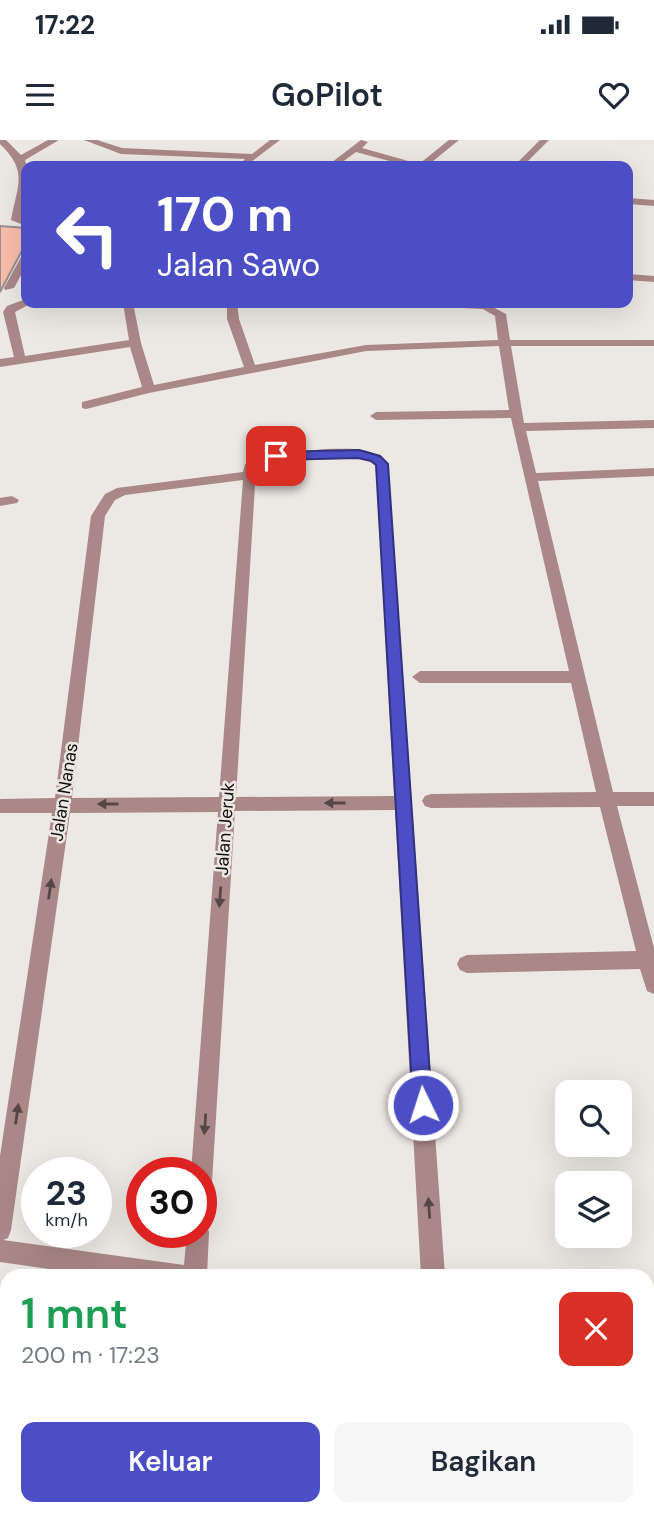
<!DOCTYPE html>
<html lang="id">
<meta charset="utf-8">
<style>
body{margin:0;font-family:"DM Sans",sans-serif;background:#f6f6f7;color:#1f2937;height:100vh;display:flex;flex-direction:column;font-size:26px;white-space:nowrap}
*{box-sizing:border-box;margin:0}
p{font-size:23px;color:#747a83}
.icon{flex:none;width:38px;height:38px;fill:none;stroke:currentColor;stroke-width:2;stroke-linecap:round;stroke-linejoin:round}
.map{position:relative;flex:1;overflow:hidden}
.details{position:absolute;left:0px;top:1129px;width:654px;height:247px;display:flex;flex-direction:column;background:#fff;border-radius:21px 21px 0 0;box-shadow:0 7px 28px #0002}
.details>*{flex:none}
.top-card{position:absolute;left:21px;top:21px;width:612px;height:147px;border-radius:14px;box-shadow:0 7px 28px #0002;background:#4b4ec4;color:#fff;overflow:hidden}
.buttons{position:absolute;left:555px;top:940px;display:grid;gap:14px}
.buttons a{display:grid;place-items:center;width:77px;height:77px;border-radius:14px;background:#fff;box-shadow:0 7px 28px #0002;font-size:35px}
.speed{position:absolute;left:21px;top:1017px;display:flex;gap:14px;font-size:35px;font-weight:700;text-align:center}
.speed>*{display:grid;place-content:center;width:91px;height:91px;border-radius:50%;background:#fff;box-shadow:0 7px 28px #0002;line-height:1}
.speed small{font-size:18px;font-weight:400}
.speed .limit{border:10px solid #d22;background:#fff;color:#111}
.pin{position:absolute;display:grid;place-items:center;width:60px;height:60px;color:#fff;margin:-30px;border-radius:14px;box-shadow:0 4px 10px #0006}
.me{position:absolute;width:77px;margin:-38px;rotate:356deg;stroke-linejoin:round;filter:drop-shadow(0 0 5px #0008)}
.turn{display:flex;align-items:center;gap:24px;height:147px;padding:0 21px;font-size:32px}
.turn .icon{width:91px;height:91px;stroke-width:2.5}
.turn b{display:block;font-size:49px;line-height:60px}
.round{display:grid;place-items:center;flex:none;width:74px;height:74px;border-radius:14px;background:#f6f6f7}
.head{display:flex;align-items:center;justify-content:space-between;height:119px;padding:0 21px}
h1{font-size:42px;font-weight:600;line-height:52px;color:#1e9e55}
.action{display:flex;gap:14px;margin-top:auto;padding:14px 21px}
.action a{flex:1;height:80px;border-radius:14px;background:#4b4ec4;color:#fff;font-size:28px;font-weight:600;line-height:80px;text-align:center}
.action a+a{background:#f6f6f7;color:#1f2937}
.status{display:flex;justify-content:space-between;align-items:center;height:49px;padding:0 35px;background:#fff;direction:ltr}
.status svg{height:19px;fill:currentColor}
header{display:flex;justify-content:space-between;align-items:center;height:91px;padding:0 21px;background:#fff;font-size:32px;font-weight:600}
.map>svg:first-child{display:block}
.building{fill:#fabeaa;stroke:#96918f;stroke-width:2}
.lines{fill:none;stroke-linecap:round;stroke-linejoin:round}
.minor{fill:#aa8887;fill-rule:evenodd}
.oneway{fill:#564645}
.route{fill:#4b4ec4;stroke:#31337f;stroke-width:2}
.labels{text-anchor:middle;stroke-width:5;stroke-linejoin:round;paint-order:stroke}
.street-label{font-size:18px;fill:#11100f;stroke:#ece8e4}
</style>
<div class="status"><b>17:22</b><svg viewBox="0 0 49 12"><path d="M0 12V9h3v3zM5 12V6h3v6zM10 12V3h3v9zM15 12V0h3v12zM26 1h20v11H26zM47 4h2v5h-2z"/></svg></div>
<header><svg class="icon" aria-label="menu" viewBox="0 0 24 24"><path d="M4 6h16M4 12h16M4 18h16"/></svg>GoPilot<svg class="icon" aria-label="heart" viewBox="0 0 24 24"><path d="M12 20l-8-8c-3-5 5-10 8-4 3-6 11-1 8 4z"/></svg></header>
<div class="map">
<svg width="654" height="1375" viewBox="0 0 654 1375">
<rect width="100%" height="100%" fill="#ece8e4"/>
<!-- building -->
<path class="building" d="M0 86 26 88V103L0 152Z"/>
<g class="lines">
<!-- minor -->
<path class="minor" d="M0 0H6L21 15 48 0H59L25 20C31 36 24 60 21 78L26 80V86L11 80C17 45 29 32 0 4Z
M84 0H97L122 8 252 14 270 0H280L247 25 242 22 245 19 121 14Z
M361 0 368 2 362 8 419 24 449 0H459L427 26H408L356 12 337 26H327Z
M540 0H549L523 26H514Z
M628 58 654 60V66L628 64Z
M26 114V126L14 148 5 150 4 148 21 117Z
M628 134 654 136V142L628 140Z
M26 159 30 164 15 172 25 216 129 200 123 163H133L141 203 154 245 244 227 227 179V163H237L239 179 255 225 366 205 498 200 495 176 483 169 424 166 419 163H485L506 174 510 200H654V206H511L524 283 654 280V288L526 291 536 333 654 328V336L538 341 613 652H654V666H617L654 808V854L647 851 640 829 467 833 460 830 457 824 460 818 467 815 636 811 600 667 431 668 425 666 422 661 425 656 431 654 596 652 571 543H420L412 537 420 531H569L511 278 376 280 370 276 376 272 509 270 499 206 366 211 149 253 86 269 82 268V262L142 247 130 207 0 227V219L14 217 3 172 7 166Z
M326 309C348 309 373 306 388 324L445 1136H421L395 670 235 671 212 1042 209 1050 201 1053V1032H191L218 672 70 673 11 1090 8 1098 3 1100 184 1125 187 1092H201V1082L206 1084 209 1092 207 1136H97L0 1122V1016L52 673H0V659L55 658 91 376 105 354 117 348 243 332 245 324 271 314ZM344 317 365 319 376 325 394 656 236 657 256 329 287 320ZM243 340 219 657 72 658 105 376 115 360 125 355Z
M12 356 19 360 17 363 0 366V358Z
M648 1172 654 1173V1197L648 1196Z
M93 1368H119L118 1375H92Z
M343 1368H369V1375H343Z"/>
</g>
<!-- one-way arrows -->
<defs><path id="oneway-solid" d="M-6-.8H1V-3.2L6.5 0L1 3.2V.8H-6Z" transform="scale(1.75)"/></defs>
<g class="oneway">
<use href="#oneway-solid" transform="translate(335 663) rotate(180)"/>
<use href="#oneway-solid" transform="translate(108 664) rotate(180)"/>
<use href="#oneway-solid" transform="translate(50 749) rotate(-82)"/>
<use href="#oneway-solid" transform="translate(220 757) rotate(94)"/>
<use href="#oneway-solid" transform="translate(17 974) rotate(-82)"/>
<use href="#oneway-solid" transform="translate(205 984) rotate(94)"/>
<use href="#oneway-solid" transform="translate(429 1068) rotate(-94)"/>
</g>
<!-- route -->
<path class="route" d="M359 310 380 316 388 324 432 965 429 972 423 975 416 972 413 965 376 325 371 321 358 318 276 320 270 316 276 312Z"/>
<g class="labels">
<!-- street labels -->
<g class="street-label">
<text transform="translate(64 652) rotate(-81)" y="6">Jalan Nanas</text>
<text transform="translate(225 689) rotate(-86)" y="6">Jalan Jeruk</text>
</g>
</g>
</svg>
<div class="buttons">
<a><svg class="icon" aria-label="search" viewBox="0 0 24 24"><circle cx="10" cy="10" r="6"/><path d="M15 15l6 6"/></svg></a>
<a><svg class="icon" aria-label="layers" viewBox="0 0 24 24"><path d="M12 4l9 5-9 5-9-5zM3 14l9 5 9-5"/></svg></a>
</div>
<div class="speed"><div>23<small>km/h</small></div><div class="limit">30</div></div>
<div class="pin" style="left:276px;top:316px;background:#d93025"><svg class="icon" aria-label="arrive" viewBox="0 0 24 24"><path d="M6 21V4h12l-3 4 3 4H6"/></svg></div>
<svg class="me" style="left:423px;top:965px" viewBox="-20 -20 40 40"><circle r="17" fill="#4b4ec4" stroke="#fff" stroke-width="3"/><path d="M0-11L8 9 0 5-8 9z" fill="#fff"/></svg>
<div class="top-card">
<div class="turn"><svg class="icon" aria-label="left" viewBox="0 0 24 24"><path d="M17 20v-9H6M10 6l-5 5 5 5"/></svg><div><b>170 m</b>Jalan Sawo</div></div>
</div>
<section class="details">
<div class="head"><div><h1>1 mnt</h1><p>200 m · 17:23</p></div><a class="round" style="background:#d93025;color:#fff"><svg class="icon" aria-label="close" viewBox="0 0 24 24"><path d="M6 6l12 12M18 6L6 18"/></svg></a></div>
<div class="action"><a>Keluar</a><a>Bagikan</a></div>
</section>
</div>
